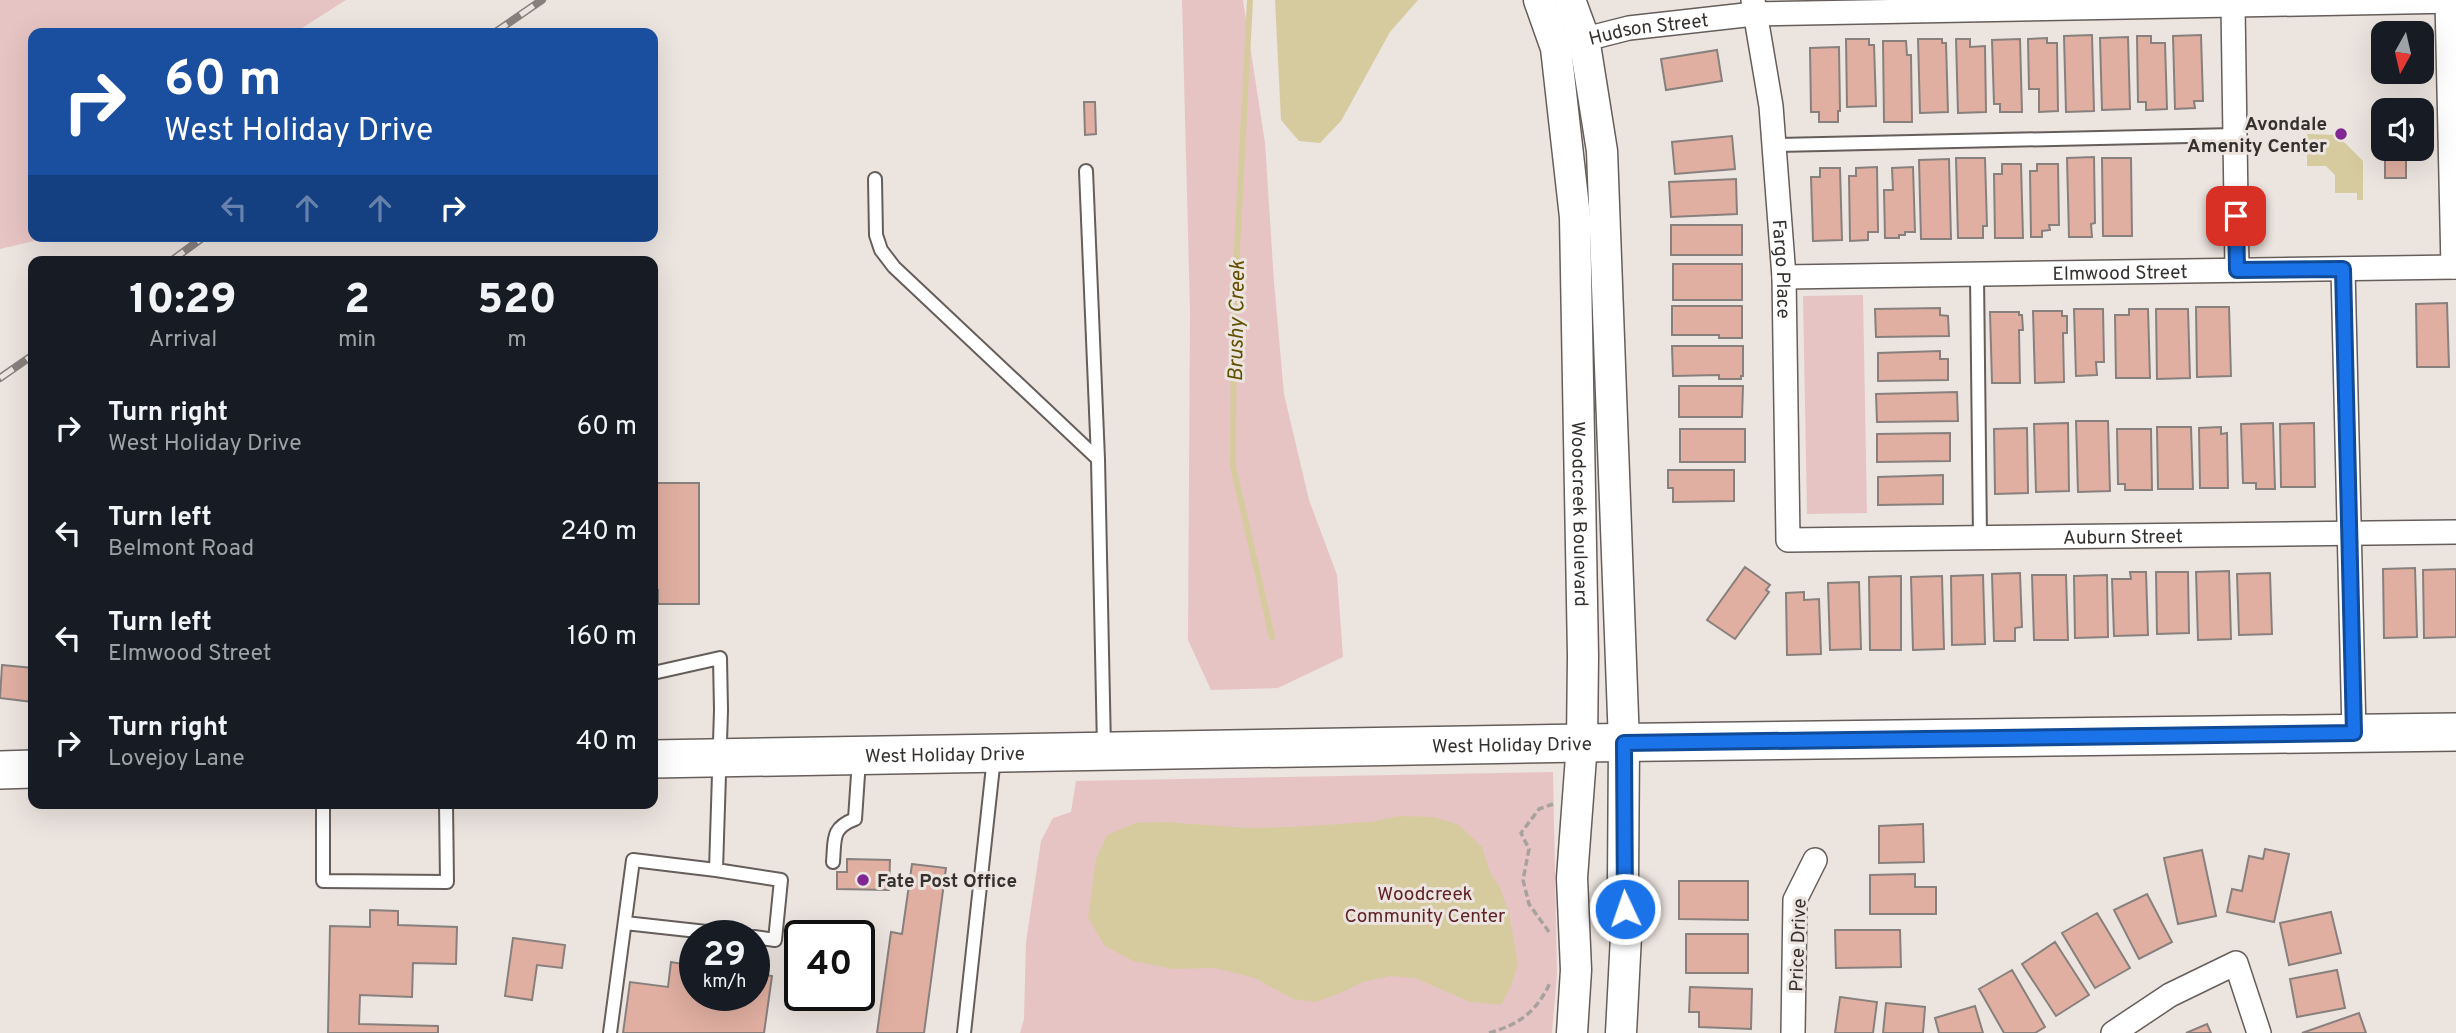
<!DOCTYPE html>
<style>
body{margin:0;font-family:Overpass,sans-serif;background:#242831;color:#f1f3f6;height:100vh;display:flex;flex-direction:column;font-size:26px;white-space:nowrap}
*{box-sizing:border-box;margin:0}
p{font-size:23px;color:#9ea1a6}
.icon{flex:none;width:38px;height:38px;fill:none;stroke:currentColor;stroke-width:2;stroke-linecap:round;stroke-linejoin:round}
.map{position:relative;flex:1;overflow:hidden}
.sheet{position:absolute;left:28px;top:256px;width:630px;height:553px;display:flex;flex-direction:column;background:#171b24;border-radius:14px;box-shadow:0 7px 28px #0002}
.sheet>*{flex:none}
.top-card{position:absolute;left:28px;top:28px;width:630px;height:214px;border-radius:14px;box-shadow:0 7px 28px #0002;background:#1a4fa0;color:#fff;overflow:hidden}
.needle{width:46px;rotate:188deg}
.buttons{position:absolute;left:2371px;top:21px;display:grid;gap:14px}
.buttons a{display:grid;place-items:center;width:63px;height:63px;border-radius:14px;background:#171b24;box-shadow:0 7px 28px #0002;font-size:35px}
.speed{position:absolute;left:679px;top:920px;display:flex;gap:14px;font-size:35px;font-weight:700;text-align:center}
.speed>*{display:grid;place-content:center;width:91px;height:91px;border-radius:50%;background:#171b24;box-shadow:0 7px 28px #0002;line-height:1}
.speed small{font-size:18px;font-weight:400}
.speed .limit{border:4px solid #111;border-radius:10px;background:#fff;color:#111}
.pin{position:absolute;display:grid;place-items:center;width:60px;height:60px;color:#fff;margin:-30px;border-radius:14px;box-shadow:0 4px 10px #0006}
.me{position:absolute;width:77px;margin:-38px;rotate:357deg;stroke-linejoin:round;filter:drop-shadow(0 0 5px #0008)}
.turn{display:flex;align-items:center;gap:24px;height:147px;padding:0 21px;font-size:32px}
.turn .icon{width:91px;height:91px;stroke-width:2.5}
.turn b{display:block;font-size:49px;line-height:60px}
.lanes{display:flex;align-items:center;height:66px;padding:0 21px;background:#0003;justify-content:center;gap:35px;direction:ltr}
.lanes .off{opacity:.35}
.eta{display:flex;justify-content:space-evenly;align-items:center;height:119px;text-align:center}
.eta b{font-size:42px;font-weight:800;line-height:49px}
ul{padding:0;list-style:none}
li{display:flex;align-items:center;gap:21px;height:105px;padding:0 21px}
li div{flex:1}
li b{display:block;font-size:26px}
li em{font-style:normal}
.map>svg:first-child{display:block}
.green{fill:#e7c4c4}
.water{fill:#d6cb9e}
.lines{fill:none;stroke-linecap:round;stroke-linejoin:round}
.stream{stroke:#d6cb9e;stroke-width:6}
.building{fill:#e0afa1;stroke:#88807d;stroke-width:2}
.service-casing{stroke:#655e5a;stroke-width:16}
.minor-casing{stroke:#655e5a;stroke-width:26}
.tertiary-casing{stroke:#655e5a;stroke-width:33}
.primary-casing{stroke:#655e5a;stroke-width:40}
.path{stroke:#a8a29e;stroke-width:3.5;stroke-dasharray:7 3.5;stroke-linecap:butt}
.service{stroke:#fff;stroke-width:12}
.minor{stroke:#fff;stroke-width:23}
.tertiary{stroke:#fff;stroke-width:30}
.primary{stroke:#fff;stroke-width:37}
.rail-casing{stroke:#87817e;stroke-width:8}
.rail{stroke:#ece4df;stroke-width:5;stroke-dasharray:16;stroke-linecap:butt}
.route-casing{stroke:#114b97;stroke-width:18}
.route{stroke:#1a73e8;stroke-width:12}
.poi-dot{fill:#802794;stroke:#ece4df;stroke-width:2.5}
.labels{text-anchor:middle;stroke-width:6;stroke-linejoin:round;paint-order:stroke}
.street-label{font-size:19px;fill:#34312f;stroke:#ece4df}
.poi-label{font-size:19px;font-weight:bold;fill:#34312f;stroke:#ece4df;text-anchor:end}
.park-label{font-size:19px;fill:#602227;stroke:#ece4df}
.water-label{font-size:21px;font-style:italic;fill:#605000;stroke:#ece4df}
</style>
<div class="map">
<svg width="2456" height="1033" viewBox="0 0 2456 1033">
<rect width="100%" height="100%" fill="#ece4df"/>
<!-- green -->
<path class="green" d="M0 0H346L294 33H33V236H42L38 240 0 249Z
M1182 0H1243L1265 143 1274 282 1284 394 1309 500 1337 575 1343 657 1278 688 1211 690 1188 640 1190 312Z
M1863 295 1867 513 1807 514 1803 296Z
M1553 772 1557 974 1552 1033H1020L1024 1019 1026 942 1041 841 1053 818 1071 812 1076 781Z"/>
<!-- water -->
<path class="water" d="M1275 0H1418L1390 32 1341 121 1320 143 1299 141 1281 120Z
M2307 134 2337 135 2363 161V200H2357V193H2335V175L2326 166H2307V155L2300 154V147H2307Z
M1400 816 1434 817 1459 825 1482 847 1490 872 1500 888 1509 913 1518 963 1511 986 1501 1005 1470 1002 1415 978 1390 976 1363 982 1338 994 1315 1002 1293 999 1255 978 1215 968 1173 969 1133 961 1105 946 1088 918 1096 859 1107 835 1135 823 1164 822 1247 828 1291 827 1370 822Z"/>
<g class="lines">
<!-- stream -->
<path class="stream" d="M1250 0 1234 307 1233 466 1272 637"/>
</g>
<!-- building -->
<path class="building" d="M2092 35 2094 111 2066 112 2064 36Z
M2201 35 2203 101H2194L2195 108 2175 109 2173 36Z
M2137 36H2151V43H2165L2167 109 2146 110V102H2138Z
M2128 37 2130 109 2102 110 2100 38Z
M2047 38V43H2057L2058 111 2039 112V89H2029L2028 39Z
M1846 39H1869V45H1874L1876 106 1847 107Z
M1918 39H1942V43H1946L1948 112 1920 113Z
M1956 39H1970V47L1985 46 1986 112 1958 113Z
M2020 39 2022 112H2000V104H1994L1992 40Z
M1883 41H1906L1907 55H1911L1912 122H1884Z
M1839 47 1840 111H1838V122H1819V112H1811L1810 48Z
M1717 50 1722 81 1666 90 1661 59Z
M1084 102H1095L1096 134 1085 135Z
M1732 136 1735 169 1675 174 1672 142Z
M2385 154H2404V157L2406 158V178H2385Z
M2094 157 2095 223 2091 224 2092 237H2069L2067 158Z
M1956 158H1985L1987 226H1983V238H1958Z
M2102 158H2131L2132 236H2103Z
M1949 159 1951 239H1921L1919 160Z
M2002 164H2021L2023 238H1995L1994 174H2002Z
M2037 164H2058L2059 225H2049L2050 230 2042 231V237H2031L2030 171H2037Z
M1877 167 1878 232H1868V240L1850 241 1849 176H1856V168Z
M1913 167 1915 232H1905V235H1899V238H1885L1884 190H1893L1892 168Z
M1820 168H1840L1842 240 1813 241 1811 177H1820Z
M1736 179 1737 214 1671 217 1669 182Z
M1671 225H1742V255H1671Z
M1673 264H1742V300H1673Z
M2447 303 2449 367H2417L2416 304Z
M1672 306H1742V338H1719V335H1672Z
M2196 307H2229L2231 376 2197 377Z
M1940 308V315L1948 316 1949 336 1876 337 1875 309Z
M2074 309H2103L2104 362H2096L2097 375 2076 376Z
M2129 309H2148L2150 378H2116L2115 315H2129Z
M2156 309H2188L2190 378 2157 379Z
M2033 311H2062V316H2067V333H2063L2064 382 2035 383Z
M1990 312H2019V315H2022L2023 330H2019L2020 383H1992Z
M1672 346H1743V376H1741V379H1719V375L1673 376Z
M1940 351V359H1948V380L1878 381V353Z
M1679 386H1743L1742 417H1679Z
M1957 392 1958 421 1877 422 1876 394Z
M2076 421H2108L2110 491 2078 492Z
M2068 423 2069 491 2036 492 2034 424Z
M2273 423 2275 489H2256V483H2243L2241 424Z
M2314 423 2315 487H2281L2280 424Z
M2157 427H2191L2193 489H2158Z
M2221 427V434L2227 433 2228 488H2200L2199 428Z
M2027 428 2028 493 1995 494 1994 429Z
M1680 429H1745V462H1680Z
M2117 429H2151L2152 490H2125V484H2118Z
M1950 433V461L1877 462V434Z
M1668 470H1734V501L1673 502V488H1668Z
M1943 475V504L1878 505V477Z
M653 483H699V604H658V590H653Z
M1745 567 1770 585 1766 590 1769 592 1735 639 1707 620Z
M2415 568 2417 637 2384 638 2383 569Z
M2456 569V637L2424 638 2423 570Z
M2229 571 2231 639 2198 640 2196 572Z
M2130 572H2146L2148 635 2114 636 2112 579H2131Z
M2156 572H2188L2189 633 2157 634Z
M2020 573 2022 627 2015 628V641H1994L1992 574Z
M2270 573 2272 634 2239 635 2237 574Z
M1983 575 1985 644 1952 645 1951 576Z
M2032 575H2066L2068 640H2034Z
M2107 575 2108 637 2075 638 2074 576Z
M1901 576V650H1870L1869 577Z
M1942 576 1944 649 1913 650 1911 577Z
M1859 582 1861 649 1830 650 1828 583Z
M1804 592V600L1819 599 1821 654 1787 655 1786 593Z
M2 665 33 668V702L0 698Z
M1923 824 1924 862 1879 863V826Z
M2265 849 2289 854 2274 922 2227 912 2232 889 2242 891 2249 856 2263 859Z
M2202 850 2216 916 2178 924 2164 858Z
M847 859 890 860 889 890 837 889V872H847Z
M912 864 946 868 924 1033H877L891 932 902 934Z
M1915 874V887H1936V914H1870V875Z
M1679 881H1748V920L1679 919Z
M2147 894 2172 942 2139 959 2114 910Z
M370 910 398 911V925L457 927 456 964 413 963 412 997 360 995 359 1024 438 1026V1033H328L330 926 370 927Z
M2331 912 2341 953 2289 965 2280 923Z
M2097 913 2130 968 2095 988 2062 933Z
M1835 930H1900L1901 967 1836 968Z
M1686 934H1748V973H1686Z
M513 938 565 945 562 968 537 965 532 1000 505 996Z
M2055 942 2089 995 2056 1016 2022 964Z
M671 962 695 966V996H754V973L772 976 764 1033H623L630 982 668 987Z
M2012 970 2045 1027 2035 1033H2004L1979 989Z
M2337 970 2345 1008 2297 1017 2290 979Z
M1690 987 1752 989 1751 1029 1699 1027V1012H1689Z
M1840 997 1877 1002 1873 1033H1835Z
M1886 1003 1925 1007 1923 1033H1883Z
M1975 1006 1983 1033H1939L1935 1018Z
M2359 1013 2366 1033H2302Z
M2207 1024 2211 1033H2186Z"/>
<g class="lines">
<defs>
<path id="service" d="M1775 145 2235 135
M1086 171 1098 459 1104 748
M875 179 876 235 881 250 894 267 1098 459
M1977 275 1980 538
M323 803V881L447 882 446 803
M833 862C835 839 831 828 855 819L859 760
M716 870 781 880 775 940 754 937
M625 923 743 936
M610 1033 633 860 716 870 721 710 720 658 653 673
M964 1033 994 757"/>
<g id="minor">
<path id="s1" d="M1753 0 1771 106 1784 277 1788 540 2456 532"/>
<path d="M2447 1 2453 267"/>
<path d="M2233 5 2237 270"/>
<path id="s2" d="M1570 43 1629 28 1754 14 2456 1"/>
<path d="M2343 269 2354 733"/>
<path id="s3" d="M1784 277 2456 267"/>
<path d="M1793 1033 1795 900 1815 860"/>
<path d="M2113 1033 2170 995 2236 963 2259 1033"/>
</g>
<g id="tertiary">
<path id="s4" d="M1539 0 1556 48 1575 217 1583 656 1582 743 1572 878 1576 970 1572 1033"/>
<path d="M1570 0 1584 38 1602 151 1624 743 1623 881 1626 936 1621 1033"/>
</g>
<g id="primary">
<path id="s5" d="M653 759 1582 743 2456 732"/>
<path d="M0 770 33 769"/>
</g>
</defs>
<!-- service casing -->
<use href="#service" class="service-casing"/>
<!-- minor casing -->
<use href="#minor" class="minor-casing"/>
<!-- tertiary casing -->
<use href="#tertiary" class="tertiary-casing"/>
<!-- primary casing -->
<use href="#primary" class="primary-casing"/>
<!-- path -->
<path class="path" d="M1549 932 1529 904 1523 880 1529 849 1521 833 1539 809 1553 804
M1489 1033C1520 1024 1536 1012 1550 983"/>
<!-- service -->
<use href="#service" class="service"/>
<!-- minor -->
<use href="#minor" class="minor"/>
<!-- tertiary -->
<use href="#tertiary" class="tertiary"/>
<!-- primary -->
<use href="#primary" class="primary"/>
<defs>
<path id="rail" d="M494 33 542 0
M171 261 205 236
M0 378 33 355"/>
</defs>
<!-- rail casing -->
<use href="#rail" class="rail-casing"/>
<!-- rail -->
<use href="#rail" class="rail"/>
</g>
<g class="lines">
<defs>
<path id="route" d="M1625 909 1624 743 2354 733 2343 269 2237 270 2236 216"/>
</defs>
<!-- route casing -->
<use href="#route" class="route-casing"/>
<!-- route -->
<use href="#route" class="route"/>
</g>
<!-- markers -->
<g class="poi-dot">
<circle cx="2341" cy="134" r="7"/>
<circle cx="863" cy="880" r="7"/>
</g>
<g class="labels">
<!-- street labels -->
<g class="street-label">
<text dy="7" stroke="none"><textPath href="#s2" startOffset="80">Hudson Street</textPath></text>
<text dy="7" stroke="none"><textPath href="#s1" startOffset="271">Fargo Place</textPath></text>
<text dy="7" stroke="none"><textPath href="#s3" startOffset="336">Elmwood Street</textPath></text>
<text dy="7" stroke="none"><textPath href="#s4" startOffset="518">Woodcreek Boulevard</textPath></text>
<text dy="7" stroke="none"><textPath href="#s1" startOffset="877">Auburn Street</textPath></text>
<text dy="7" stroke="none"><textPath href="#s5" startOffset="859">West Holiday Drive</textPath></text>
<text dy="7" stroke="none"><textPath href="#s5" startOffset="292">West Holiday Drive</textPath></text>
<text transform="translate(1797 945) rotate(-88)" y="7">Price Drive</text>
</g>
<!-- poi labels -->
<g class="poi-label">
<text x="2327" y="130">Avondale<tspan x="2327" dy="22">Amenity Center</tspan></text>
<text x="877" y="887" text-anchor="start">Fate Post Office</text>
</g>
<!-- park labels -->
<g class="park-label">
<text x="1425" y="900">Woodcreek<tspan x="1425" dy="22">Community Center</tspan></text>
</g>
<!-- water labels -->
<g class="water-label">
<text transform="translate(1236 321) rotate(-89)" y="7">Brushy Creek</text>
</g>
</g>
</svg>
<div class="buttons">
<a><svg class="needle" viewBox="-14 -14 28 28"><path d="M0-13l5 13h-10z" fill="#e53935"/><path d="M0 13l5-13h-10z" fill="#9ea1a6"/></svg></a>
<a><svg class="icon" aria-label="sound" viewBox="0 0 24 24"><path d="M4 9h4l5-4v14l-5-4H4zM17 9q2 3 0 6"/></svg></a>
</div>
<div class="speed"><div>29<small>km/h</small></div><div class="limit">40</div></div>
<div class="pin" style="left:2236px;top:216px;background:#d93025"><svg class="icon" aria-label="arrive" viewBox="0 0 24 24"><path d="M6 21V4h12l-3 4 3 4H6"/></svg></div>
<svg class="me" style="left:1625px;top:909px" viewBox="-20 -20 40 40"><circle r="17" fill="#1a73e8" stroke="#fff" stroke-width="3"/><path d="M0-11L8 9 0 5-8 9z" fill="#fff"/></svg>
<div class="top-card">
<div class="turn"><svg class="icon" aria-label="right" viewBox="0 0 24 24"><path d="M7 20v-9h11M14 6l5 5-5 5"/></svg><div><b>60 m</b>West Holiday Drive</div></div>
<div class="lanes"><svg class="icon off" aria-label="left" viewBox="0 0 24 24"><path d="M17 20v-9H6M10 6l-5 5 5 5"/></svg><svg class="icon off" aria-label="ahead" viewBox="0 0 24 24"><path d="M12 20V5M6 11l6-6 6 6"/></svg><svg class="icon off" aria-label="ahead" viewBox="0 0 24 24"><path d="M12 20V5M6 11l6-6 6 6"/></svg><svg class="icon" aria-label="right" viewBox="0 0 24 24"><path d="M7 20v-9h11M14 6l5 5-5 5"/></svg></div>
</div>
<section class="sheet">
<div class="eta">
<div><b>10:29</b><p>Arrival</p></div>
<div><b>2</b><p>min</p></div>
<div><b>520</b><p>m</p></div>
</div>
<ul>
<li><svg class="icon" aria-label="right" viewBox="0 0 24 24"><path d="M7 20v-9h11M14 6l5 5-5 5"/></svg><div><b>Turn right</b><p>West Holiday Drive</p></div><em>60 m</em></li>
<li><svg class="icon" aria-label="left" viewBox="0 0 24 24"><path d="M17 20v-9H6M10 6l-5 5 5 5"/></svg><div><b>Turn left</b><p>Belmont Road</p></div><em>240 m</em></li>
<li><svg class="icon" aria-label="left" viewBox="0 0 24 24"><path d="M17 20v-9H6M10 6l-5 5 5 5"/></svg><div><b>Turn left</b><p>Elmwood Street</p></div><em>160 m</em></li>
<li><svg class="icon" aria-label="right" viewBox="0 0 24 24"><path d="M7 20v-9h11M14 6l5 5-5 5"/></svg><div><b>Turn right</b><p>Lovejoy Lane</p></div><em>40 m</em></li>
</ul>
</section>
</div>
